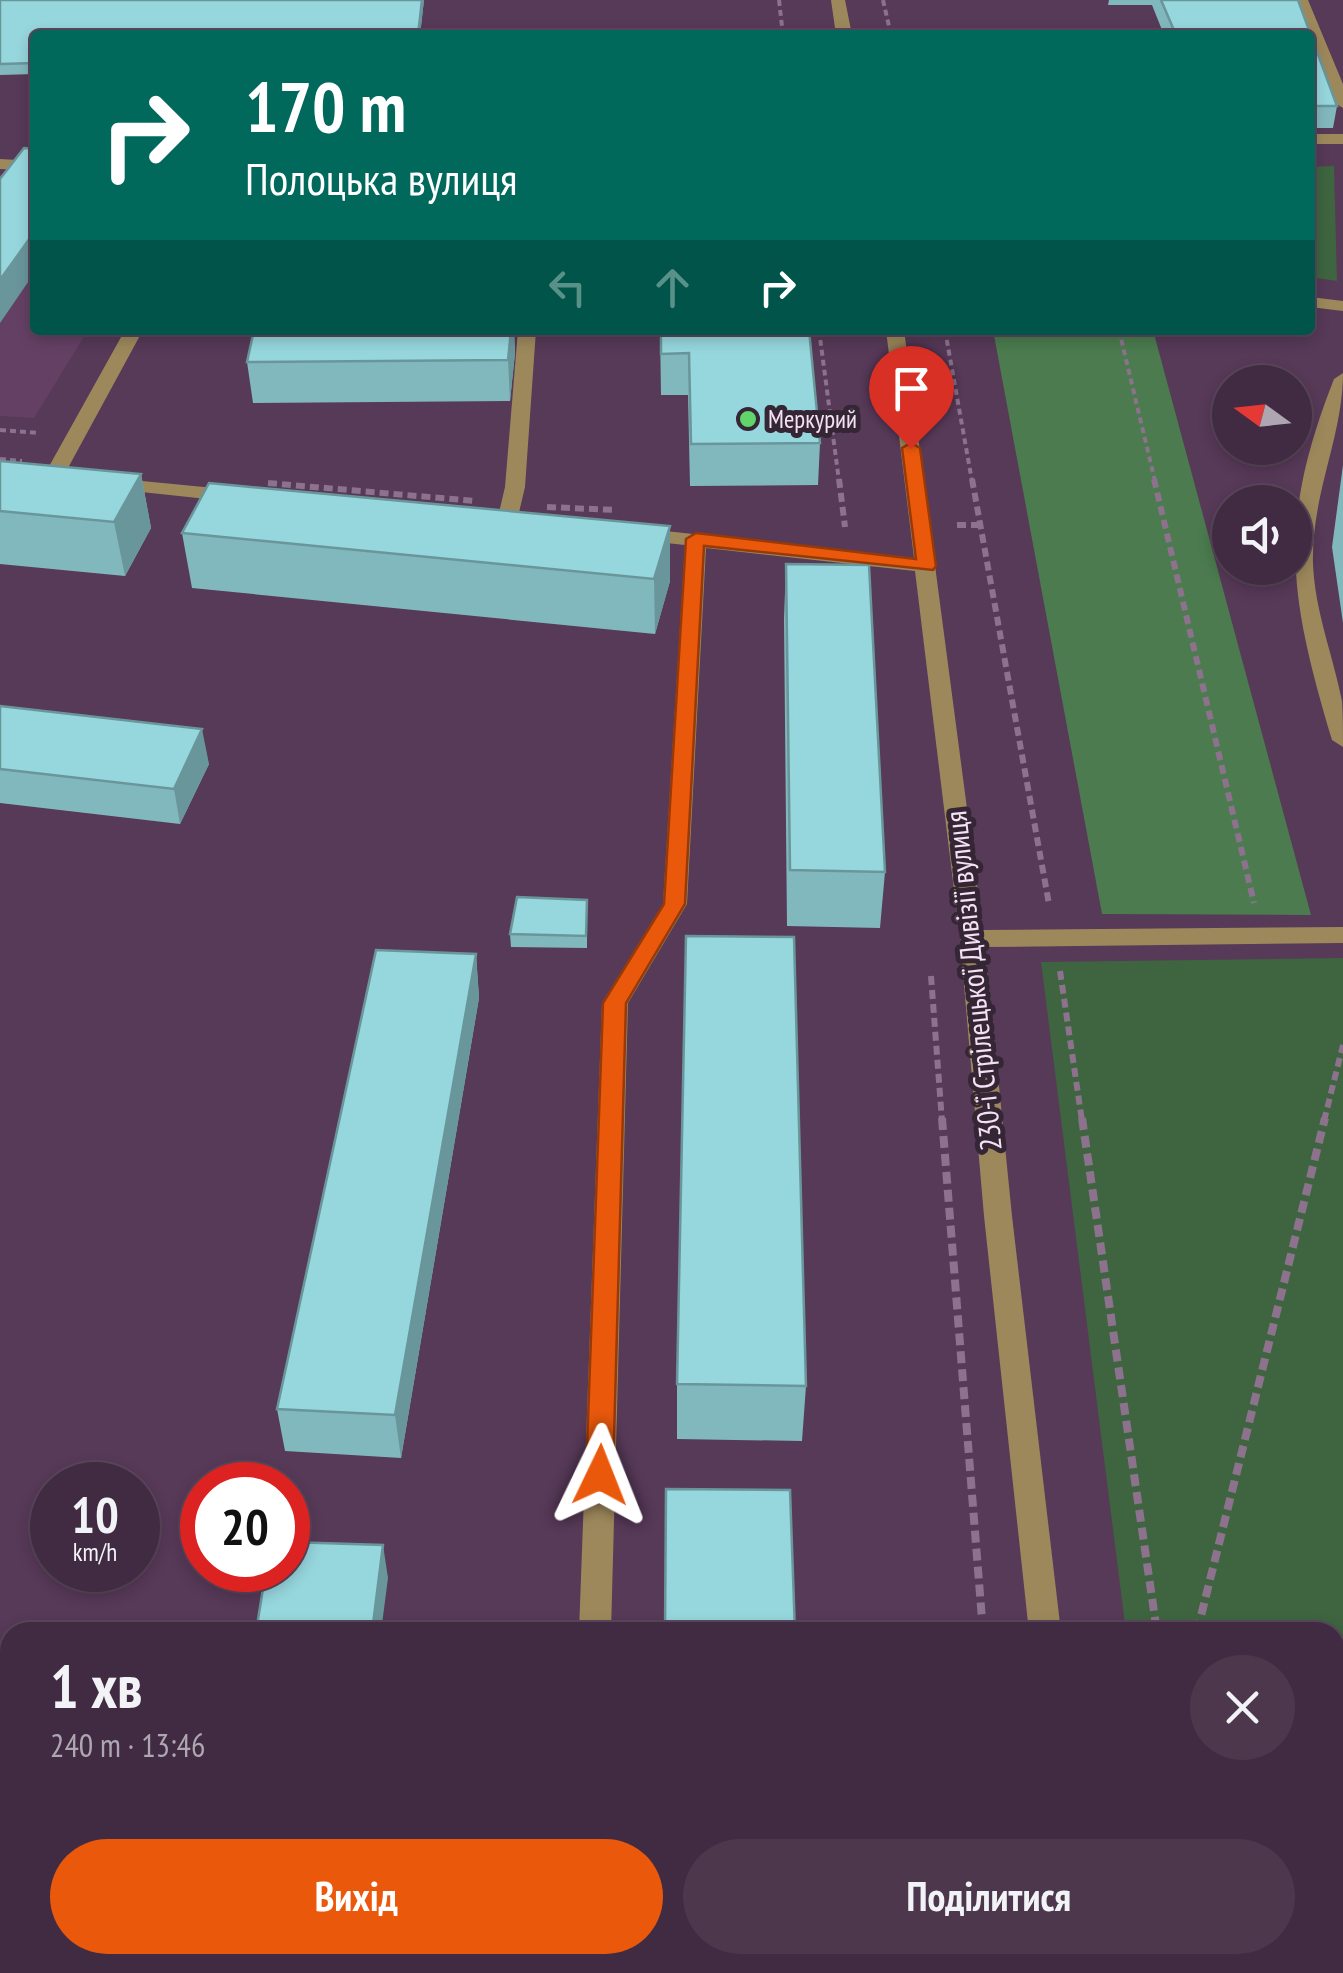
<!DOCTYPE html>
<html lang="uk">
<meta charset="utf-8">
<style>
body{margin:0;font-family:"PT Sans Narrow",sans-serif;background:#4c374d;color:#f1f3f6;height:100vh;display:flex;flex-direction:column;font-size:38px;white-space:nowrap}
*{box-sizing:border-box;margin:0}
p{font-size:32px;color:#aea7b2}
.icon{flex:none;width:55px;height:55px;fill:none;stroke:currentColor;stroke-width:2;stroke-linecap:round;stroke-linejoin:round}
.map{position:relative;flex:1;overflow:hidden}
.details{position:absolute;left:0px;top:1622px;width:1345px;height:352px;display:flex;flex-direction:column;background:#412b42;border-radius:30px 30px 0 0;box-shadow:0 5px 15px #0003,0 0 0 2px #5a475b}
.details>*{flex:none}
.banner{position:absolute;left:30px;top:30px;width:1285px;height:305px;border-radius:10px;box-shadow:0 5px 15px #0003,0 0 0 2px #5a475b;background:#00695c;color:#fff;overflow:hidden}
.needle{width:65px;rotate:285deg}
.tools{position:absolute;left:1212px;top:365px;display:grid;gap:20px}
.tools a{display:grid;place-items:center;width:100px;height:100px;border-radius:50%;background:#412b42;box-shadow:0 5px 15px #0003,0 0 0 2px #5a475b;font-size:50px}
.speed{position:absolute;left:30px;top:1462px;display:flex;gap:20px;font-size:50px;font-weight:700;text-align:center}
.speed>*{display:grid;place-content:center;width:130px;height:130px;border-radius:50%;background:#412b42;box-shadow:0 5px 15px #0003,0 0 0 2px #5a475b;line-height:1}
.speed small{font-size:25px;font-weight:400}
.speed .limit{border:15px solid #d22;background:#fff;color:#111}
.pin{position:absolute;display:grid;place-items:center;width:85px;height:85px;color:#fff;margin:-102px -42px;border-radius:50% 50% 50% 0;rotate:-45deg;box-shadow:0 0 10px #0007}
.pin .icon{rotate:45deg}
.me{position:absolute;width:110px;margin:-55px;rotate:2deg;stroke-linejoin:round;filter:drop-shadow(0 0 8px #0008)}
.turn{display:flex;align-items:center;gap:35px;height:210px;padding:0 50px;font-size:45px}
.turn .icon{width:130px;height:130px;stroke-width:2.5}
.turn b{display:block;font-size:70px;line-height:85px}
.lanes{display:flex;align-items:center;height:95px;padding:0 50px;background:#0003;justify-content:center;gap:50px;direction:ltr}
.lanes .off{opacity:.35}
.round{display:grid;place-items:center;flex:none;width:105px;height:105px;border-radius:52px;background:#4c374d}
.head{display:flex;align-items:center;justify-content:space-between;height:170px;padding:0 50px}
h1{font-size:60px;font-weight:800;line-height:75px}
.primary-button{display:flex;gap:20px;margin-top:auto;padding:20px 50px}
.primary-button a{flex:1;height:115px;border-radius:60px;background:#ea580c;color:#fff;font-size:40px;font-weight:800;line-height:115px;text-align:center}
.primary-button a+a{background:#4c374d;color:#f1f3f6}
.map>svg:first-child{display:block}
.built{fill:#644065}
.green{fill:#3e6440}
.forest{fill:#4b7b4e}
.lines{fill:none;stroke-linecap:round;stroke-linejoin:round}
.path-far2{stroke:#8c728d;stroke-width:4;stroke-dasharray:6 4;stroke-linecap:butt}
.path-far1{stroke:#8c728d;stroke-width:6;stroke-dasharray:9 5;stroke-linecap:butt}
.path{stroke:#8c728d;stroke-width:8;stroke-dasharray:12 6;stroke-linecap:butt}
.minor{fill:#9d885c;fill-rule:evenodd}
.wall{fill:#81b8be}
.shaded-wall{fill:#69969b}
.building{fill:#96d6dd;stroke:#69969b;stroke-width:2.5}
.route{fill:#ea580c;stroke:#983908;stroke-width:2.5}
.poi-dot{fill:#60d56b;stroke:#342634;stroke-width:4}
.labels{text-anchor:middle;stroke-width:10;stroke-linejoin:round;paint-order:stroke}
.far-poi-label{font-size:25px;fill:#f4e1f4;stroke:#342634;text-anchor:start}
.street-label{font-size:30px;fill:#f4e1f4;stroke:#342634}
</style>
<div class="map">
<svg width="1343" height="1973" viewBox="0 0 1343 1973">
<rect width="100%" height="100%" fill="#573958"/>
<!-- built -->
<path class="built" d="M0 174 35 176V330H88L34 418 0 416Z"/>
<!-- green -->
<path class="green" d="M1334 166 1337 281 1310 277V167Z
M1343 958V1973H1169L1168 1965H1335V1632H1126L1041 962Z"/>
<!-- forest -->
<path class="forest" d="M993 330H1153L1311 915 1102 914Z"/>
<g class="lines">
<!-- path-far2 -->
<path class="path-far2" d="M779 0 783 35
M883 0 891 35
M819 330 839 481
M945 330 972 481
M1119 330 1155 481
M0 430 39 433
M0 459 22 461"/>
<!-- path-far1 -->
<path class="path-far1" d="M839 479 845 527
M972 479 1049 904
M1154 479 1254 903
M268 483 475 501
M547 507 615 510
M957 525H980
M1060 971 1082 1121
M931 976 942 1121
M1324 1121 1343 1045"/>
<!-- path -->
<path class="path" d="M942 1118 983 1632
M1082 1118 1157 1632
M1197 1632 1325 1118
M1011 1965 1012 1973
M1193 1965V1973"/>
<!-- minor -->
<path class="minor" d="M831 0H845L852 35H836Z
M1294 0H1308L1343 84V108L1335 103Z
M1310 134H1343V144H1310Z
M0 159 35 161V171L0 169Z
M1310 297 1343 301V311L1310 307Z
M125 330H143L62 479 59 483H45L42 479Z
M518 330H536L525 487 517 521 507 527 497 521 505 487Z
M886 330H904L983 930 1343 927V943L985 947 1012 1216 1061 1632H1029L984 1216 960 939 915 571 706 548 687 904 628 1003 611 1632H579L602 1003 663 904 685 545 638 540 628 534 638 528 914 558Z
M1343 373C1343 437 1311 495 1313 564 1315 612 1333 655 1342 701 1343 715 1343 732 1343 747L1332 740C1289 595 1277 524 1334 379Z
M111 478 235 490 245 496 235 502 104 488V480Z
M566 1965H602V1973H566Z
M1065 1965H1101L1102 1973H1066Z"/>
</g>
<!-- wall -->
<path class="wall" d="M0 0H424L420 35H35V74L0 75Z
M1109 0H1298L1337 106 1333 128H1310V35H1164L1152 5H1108Z
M254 330H514L515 353 510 401 253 403 247 362Z
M660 330 820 443 818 485 690 486 688 395H661Z
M0 461 141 474 151 528 125 576 0 564Z
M1343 465V623L1332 547Z
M670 526V581L655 634 192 588 182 533Z
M786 564 885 872 880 928 787 926 784 619Z
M0 706 209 764 180 824 0 803Z
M587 900V948L511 947 510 934Z
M476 954 479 998 401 1458 285 1451 277 1409Z
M677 1384 806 1386 802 1441 677 1439Z
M0 1769 10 1770V1839L0 1838Z"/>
<!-- shaded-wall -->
<path class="shaded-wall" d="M422 0H424L420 35H418Z
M35 231V272L0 323V280Z
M511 330H514L515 353 510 401 508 360Z
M141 474 151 528 125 576 114 522Z
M670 526V581L655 634 654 579Z
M202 729 209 764 180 824 174 789Z
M476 954 479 998 401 1458 395 1415Z
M383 1545 388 1578 381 1632H372Z
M79 1965H85L84 1973H77Z
M328 1965H339L338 1973H327Z"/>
<!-- building -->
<path class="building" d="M0 0H422L418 35H35V63L0 64Z
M1161 0H1298L1337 106H1310V35H1176Z
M24 148 35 149V231L0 280V179Z
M254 330H511L508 360 247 362Z
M661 330H809L820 443 691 444 689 353 661 354Z
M0 461 141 474 114 522 0 511Z
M209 483 670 526 654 579 182 533Z
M786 564 869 565 885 872 790 870Z
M0 706 202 729 174 789 0 769Z
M517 897 587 900 586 936 510 934Z
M686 936 794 937 806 1386 677 1384Z
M376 950 476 954 395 1415 277 1409Z
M666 1489 790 1490 795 1632H665Z
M288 1542 383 1545 372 1632H256L266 1570H288Z
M0 1769 10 1770V1829L0 1827Z
M0 1945 10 1946V1965H79L77 1973H0Z
M200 1965H328L327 1973H199Z
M663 1965H806V1973H663Z"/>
<!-- route -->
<path class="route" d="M911 443 920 448 936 566 933 570 704 546 685 904 626 1003 613 1475 609 1483 600 1487 590 1483 586 1475 603 1003 664 904 686 539 696 533 916 559 902 448Z"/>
<!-- markers -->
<circle class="poi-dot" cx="748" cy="419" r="10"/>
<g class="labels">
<!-- far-poi labels -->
<g class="far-poi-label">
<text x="768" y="428">Меркурий</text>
</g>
<!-- street labels -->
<g class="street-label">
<text transform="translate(974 981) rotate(-96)" y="10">230-ї Стрілецької Дивізії вулиця</text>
</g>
</g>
</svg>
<div class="tools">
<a><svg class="needle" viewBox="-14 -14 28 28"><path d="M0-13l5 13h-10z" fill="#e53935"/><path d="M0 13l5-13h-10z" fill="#aea7b2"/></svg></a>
<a><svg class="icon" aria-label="sound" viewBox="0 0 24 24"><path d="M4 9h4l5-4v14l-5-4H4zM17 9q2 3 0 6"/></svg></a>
</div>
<div class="speed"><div>10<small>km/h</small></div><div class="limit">20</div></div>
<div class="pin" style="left:911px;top:448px;background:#d93025"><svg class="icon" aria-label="arrive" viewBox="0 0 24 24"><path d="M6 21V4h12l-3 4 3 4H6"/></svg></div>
<svg class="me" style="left:600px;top:1475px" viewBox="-20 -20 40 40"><path d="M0-17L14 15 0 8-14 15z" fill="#ea580c" stroke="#fff" stroke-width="4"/></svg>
<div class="banner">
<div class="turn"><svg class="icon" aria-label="right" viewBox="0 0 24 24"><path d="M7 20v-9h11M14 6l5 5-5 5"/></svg><div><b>170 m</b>Полоцька вулиця</div></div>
<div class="lanes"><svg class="icon off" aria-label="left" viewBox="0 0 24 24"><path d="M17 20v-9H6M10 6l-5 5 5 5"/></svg><svg class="icon off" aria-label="ahead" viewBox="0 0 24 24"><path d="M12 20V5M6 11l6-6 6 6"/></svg><svg class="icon" aria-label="right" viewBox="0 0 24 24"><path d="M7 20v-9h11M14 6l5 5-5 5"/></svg></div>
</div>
<section class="details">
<div class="head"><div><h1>1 хв</h1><p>240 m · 13:46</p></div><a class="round"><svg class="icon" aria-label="close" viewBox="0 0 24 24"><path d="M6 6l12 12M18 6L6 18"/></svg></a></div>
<div class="primary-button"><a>Вихід</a><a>Поділитися</a></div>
</section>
</div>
